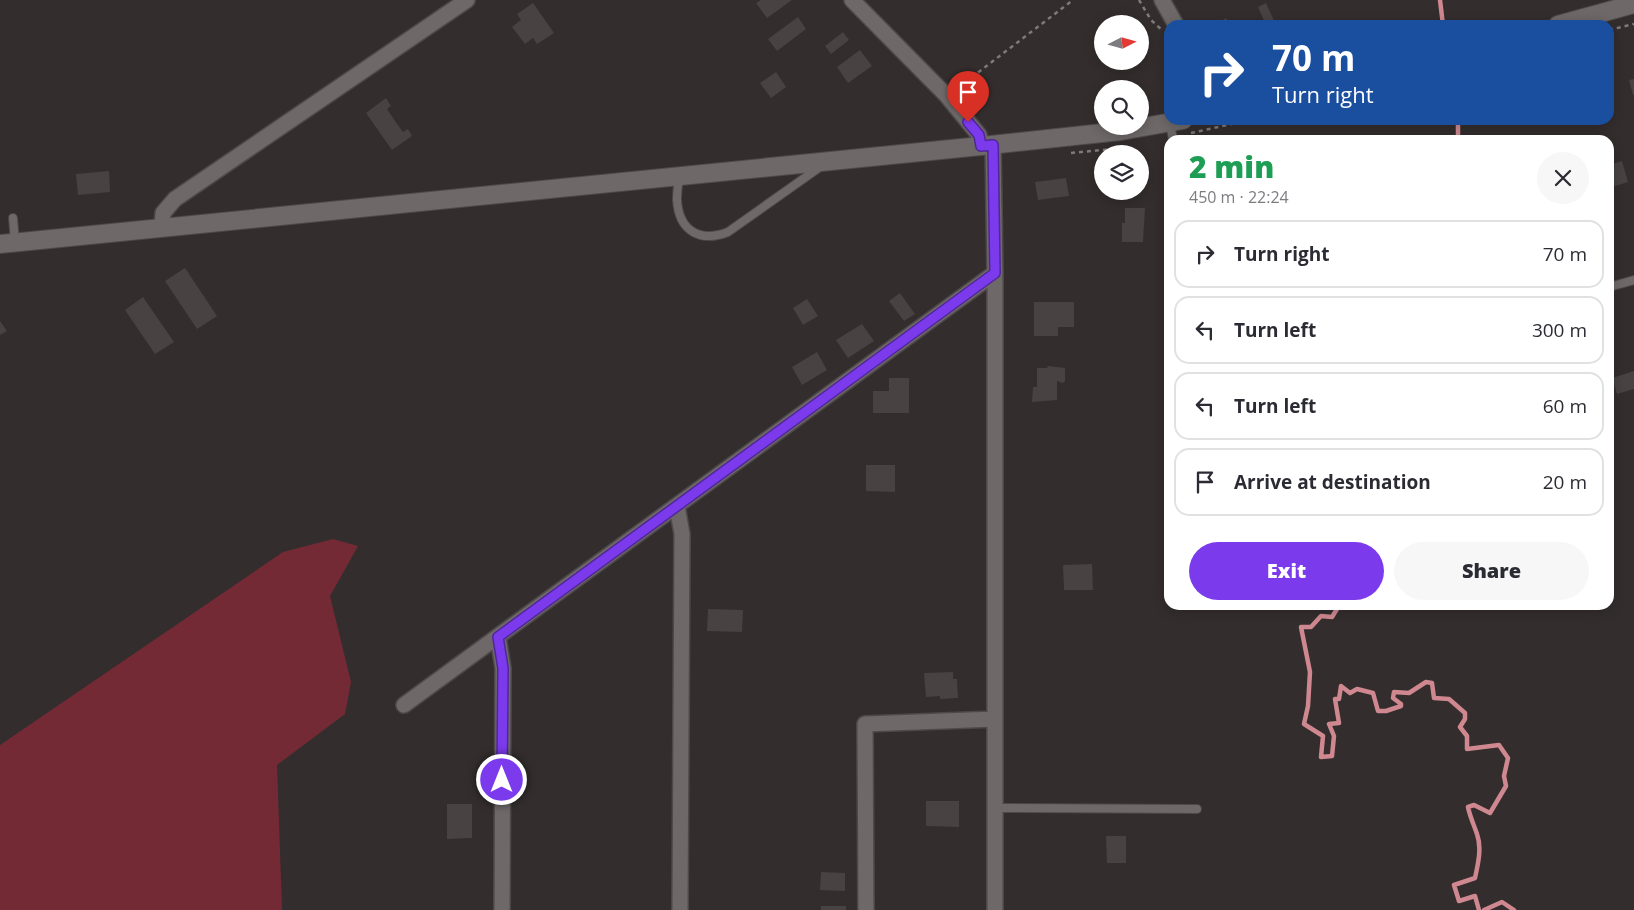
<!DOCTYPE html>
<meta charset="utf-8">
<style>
body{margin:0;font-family:"Open Sans",sans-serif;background:#f7f7f7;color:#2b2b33;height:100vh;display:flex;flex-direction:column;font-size:19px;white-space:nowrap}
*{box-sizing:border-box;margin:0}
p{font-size:16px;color:#7c7c81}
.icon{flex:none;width:28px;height:28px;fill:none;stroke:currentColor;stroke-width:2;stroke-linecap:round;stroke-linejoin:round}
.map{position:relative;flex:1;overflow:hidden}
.side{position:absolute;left:1164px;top:135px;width:450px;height:475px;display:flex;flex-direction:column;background:#fff;border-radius:15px;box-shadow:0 2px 12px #0003}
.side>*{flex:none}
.guide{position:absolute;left:1164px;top:20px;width:450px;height:105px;border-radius:15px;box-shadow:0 2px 12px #0003;background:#1a4fa0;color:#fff;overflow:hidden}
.needle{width:32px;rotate:84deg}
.tools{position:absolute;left:1094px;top:15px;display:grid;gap:10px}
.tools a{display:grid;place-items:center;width:55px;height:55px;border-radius:50%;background:#fff;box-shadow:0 2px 12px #0003;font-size:25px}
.pin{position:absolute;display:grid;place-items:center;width:42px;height:42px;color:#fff;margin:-51px -21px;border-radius:50% 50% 50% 0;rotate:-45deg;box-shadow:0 0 5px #0007}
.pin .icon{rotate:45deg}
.me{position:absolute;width:55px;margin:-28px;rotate:0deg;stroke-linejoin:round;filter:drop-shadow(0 0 4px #0008)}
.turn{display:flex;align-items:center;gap:18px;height:105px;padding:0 25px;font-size:22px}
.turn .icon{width:65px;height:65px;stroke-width:2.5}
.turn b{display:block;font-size:35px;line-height:42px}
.round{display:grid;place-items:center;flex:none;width:52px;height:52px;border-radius:26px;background:#f7f7f7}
.head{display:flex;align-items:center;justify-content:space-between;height:85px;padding:0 25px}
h1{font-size:30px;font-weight:800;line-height:38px;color:#1e9e55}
.button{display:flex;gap:10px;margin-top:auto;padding:10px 25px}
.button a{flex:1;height:58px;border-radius:30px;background:#7c3aed;color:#fff;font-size:20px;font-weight:800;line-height:58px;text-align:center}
.button a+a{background:#f7f7f7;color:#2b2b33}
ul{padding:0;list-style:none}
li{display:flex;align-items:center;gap:15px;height:68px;margin:0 10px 8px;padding:0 15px;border:2px solid #e1e1e2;border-radius:15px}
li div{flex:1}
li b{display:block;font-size:19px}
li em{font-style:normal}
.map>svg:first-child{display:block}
.green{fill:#742a35}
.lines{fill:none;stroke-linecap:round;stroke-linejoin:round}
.stream{stroke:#cf8890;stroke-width:4.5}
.building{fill:#484242}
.service-casing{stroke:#4d4849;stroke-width:10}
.minor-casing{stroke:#4d4849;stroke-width:18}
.tertiary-casing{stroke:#4d4849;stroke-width:20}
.path{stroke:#7e7a7a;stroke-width:2.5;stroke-dasharray:4 4;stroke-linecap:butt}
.service{stroke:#6e6868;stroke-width:8}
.minor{stroke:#6e6868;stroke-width:15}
.tertiary{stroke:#6e6868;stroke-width:18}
.route-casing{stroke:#51269a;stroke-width:12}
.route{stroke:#7c3aed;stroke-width:9}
</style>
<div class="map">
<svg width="1634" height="910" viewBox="0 0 1634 910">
<rect width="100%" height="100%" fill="#332d2d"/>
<!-- green -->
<path class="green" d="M333 539 358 546 330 596 351 682 345 714 277 765 282 910H0V745L283 552Z"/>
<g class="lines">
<!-- stream -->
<path class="stream" d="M1440 0 1443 25
M1458 120V140
M1334 605 1337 609 1332 617 1321 616 1311 627H1301L1310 672 1308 706 1304 724 1323 736 1321 757 1332 756 1334 736 1329 724 1339 723 1335 699H1339L1341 686 1350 693 1357 689 1373 693 1378 711H1386L1401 706V704L1393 698 1394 692 1409 693 1426 682 1432 683 1434 698 1449 699 1465 713V719L1460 727 1467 736V749L1499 745 1508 758 1504 776 1506 786 1490 813 1474 805 1468 807C1470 817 1474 825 1477 834 1482 848 1478 864 1475 878L1454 885 1459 901 1475 896 1479 910
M1484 910 1502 902 1514 910"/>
</g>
<!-- building -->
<path class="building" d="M761 0H792L767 18 756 3Z
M533 3 554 33 537 44 533 38 525 44 512 27 521 20 517 14Z
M1266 3 1276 25H1266L1258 7Z
M798 17 806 29 777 51 768 39Z
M1226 18 1231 25H1216Z
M843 32 849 40 831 54 825 46Z
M860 50 872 66 848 83 837 67Z
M776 72 786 87 771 98 760 83Z
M1634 79V95H1633L1629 80Z
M386 98 391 106 387 109 395 121 403 132 408 129 412 136 392 150 366 113Z
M1622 161 1628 182 1609 188V165Z
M109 171 110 192 78 195 76 174Z
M1066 178 1069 196 1038 200 1035 182Z
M1125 208H1145L1143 242H1122V223H1125Z
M185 268 217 316 197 329 165 281Z
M900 293 915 314 904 321 889 301Z
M143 297 174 342 155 354 125 310Z
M807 299 818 316 803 325 793 308Z
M1034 302H1074V327H1058V336H1034Z
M0 321 7 331 0 335Z
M862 324 874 341 848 358 836 340Z
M817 352 827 370 802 385 792 367Z
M1048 366 1065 368V381L1063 383 1057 381V400L1032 402 1033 387H1037V368H1047Z
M1634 371V389L1617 394 1612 378Z
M889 378H909V413H873V391H889Z
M866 465H895V492L866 491Z
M1092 564 1093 590H1064L1063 565Z
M708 609 743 610 742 632 707 631Z
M953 672V679H957L958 698 940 699V696L926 697 924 673Z
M926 801H959V827L926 826Z
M447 804H472V838L447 839Z
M1106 836H1126V863H1107Z
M821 872 845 873V891L820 890Z
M821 906H846V910H821Z"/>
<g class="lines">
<defs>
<path id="service" d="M1170 123 1173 140
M679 176C678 184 677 192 677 200 679 231 700 243 728 232L820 167
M13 218 15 242
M1609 287 1634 280
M995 808 1197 809"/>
<path id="minor" d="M852 0 947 96 979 135 981 146
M1162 0 1176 25
M993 145 995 273V910
M162 228 163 213 175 199 467 0
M677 506 682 534 680 910
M498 637 503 668 502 910
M404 705 995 273
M866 910 865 724 995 719"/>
<path id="tertiary" d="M1558 25 1634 4
M0 244 981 146 1121 131 1183 120"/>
</defs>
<!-- service casing -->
<use href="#service" class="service-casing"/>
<!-- minor casing -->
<use href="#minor" class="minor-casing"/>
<!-- tertiary casing -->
<use href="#tertiary" class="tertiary-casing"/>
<!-- path -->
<path class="path" d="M1139 0 1151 20 1162 30
M1609 30 1634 24
M959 87 1073 0
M1191 133 1250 120
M1071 153 1112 149"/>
<!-- service -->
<use href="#service" class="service"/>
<!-- minor -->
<use href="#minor" class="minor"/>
<!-- tertiary -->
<use href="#tertiary" class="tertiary"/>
</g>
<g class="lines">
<defs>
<path id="route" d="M502 780 503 668 498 637 995 273 993 145 981 146 979 135 968 122"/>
</defs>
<!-- route casing -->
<use href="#route" class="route-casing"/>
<!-- route -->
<use href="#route" class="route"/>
</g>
</svg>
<div class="tools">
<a><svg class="needle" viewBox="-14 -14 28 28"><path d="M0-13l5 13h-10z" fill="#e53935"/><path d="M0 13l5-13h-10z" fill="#7c7c81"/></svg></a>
<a><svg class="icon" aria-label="search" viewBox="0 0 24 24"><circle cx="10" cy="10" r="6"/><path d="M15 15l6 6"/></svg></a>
<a><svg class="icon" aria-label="layers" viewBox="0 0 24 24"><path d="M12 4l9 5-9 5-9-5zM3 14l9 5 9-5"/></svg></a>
</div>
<div class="pin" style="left:968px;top:122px;background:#d93025"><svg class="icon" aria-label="arrive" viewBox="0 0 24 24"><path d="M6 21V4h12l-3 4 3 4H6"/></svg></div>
<svg class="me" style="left:502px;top:780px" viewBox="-20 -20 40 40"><circle r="17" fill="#7c3aed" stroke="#fff" stroke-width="3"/><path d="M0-11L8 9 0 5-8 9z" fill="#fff"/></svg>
<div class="guide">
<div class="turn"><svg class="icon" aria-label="right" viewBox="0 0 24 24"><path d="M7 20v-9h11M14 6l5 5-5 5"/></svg><div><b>70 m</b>Turn right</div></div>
</div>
<section class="side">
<div class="head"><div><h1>2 min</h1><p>450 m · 22:24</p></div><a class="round"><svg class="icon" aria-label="close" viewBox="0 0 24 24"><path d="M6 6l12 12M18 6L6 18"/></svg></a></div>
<ul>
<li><svg class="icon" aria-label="right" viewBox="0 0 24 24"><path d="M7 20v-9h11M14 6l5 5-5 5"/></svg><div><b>Turn right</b></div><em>70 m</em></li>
<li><svg class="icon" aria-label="left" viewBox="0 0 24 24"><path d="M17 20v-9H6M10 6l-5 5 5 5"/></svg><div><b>Turn left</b></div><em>300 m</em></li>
<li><svg class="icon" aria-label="left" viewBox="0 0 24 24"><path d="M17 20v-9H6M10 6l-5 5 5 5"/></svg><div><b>Turn left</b></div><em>60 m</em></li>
<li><svg class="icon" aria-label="arrive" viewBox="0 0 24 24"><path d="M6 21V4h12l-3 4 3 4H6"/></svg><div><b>Arrive at destination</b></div><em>20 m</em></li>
</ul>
<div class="button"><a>Exit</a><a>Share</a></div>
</section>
</div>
